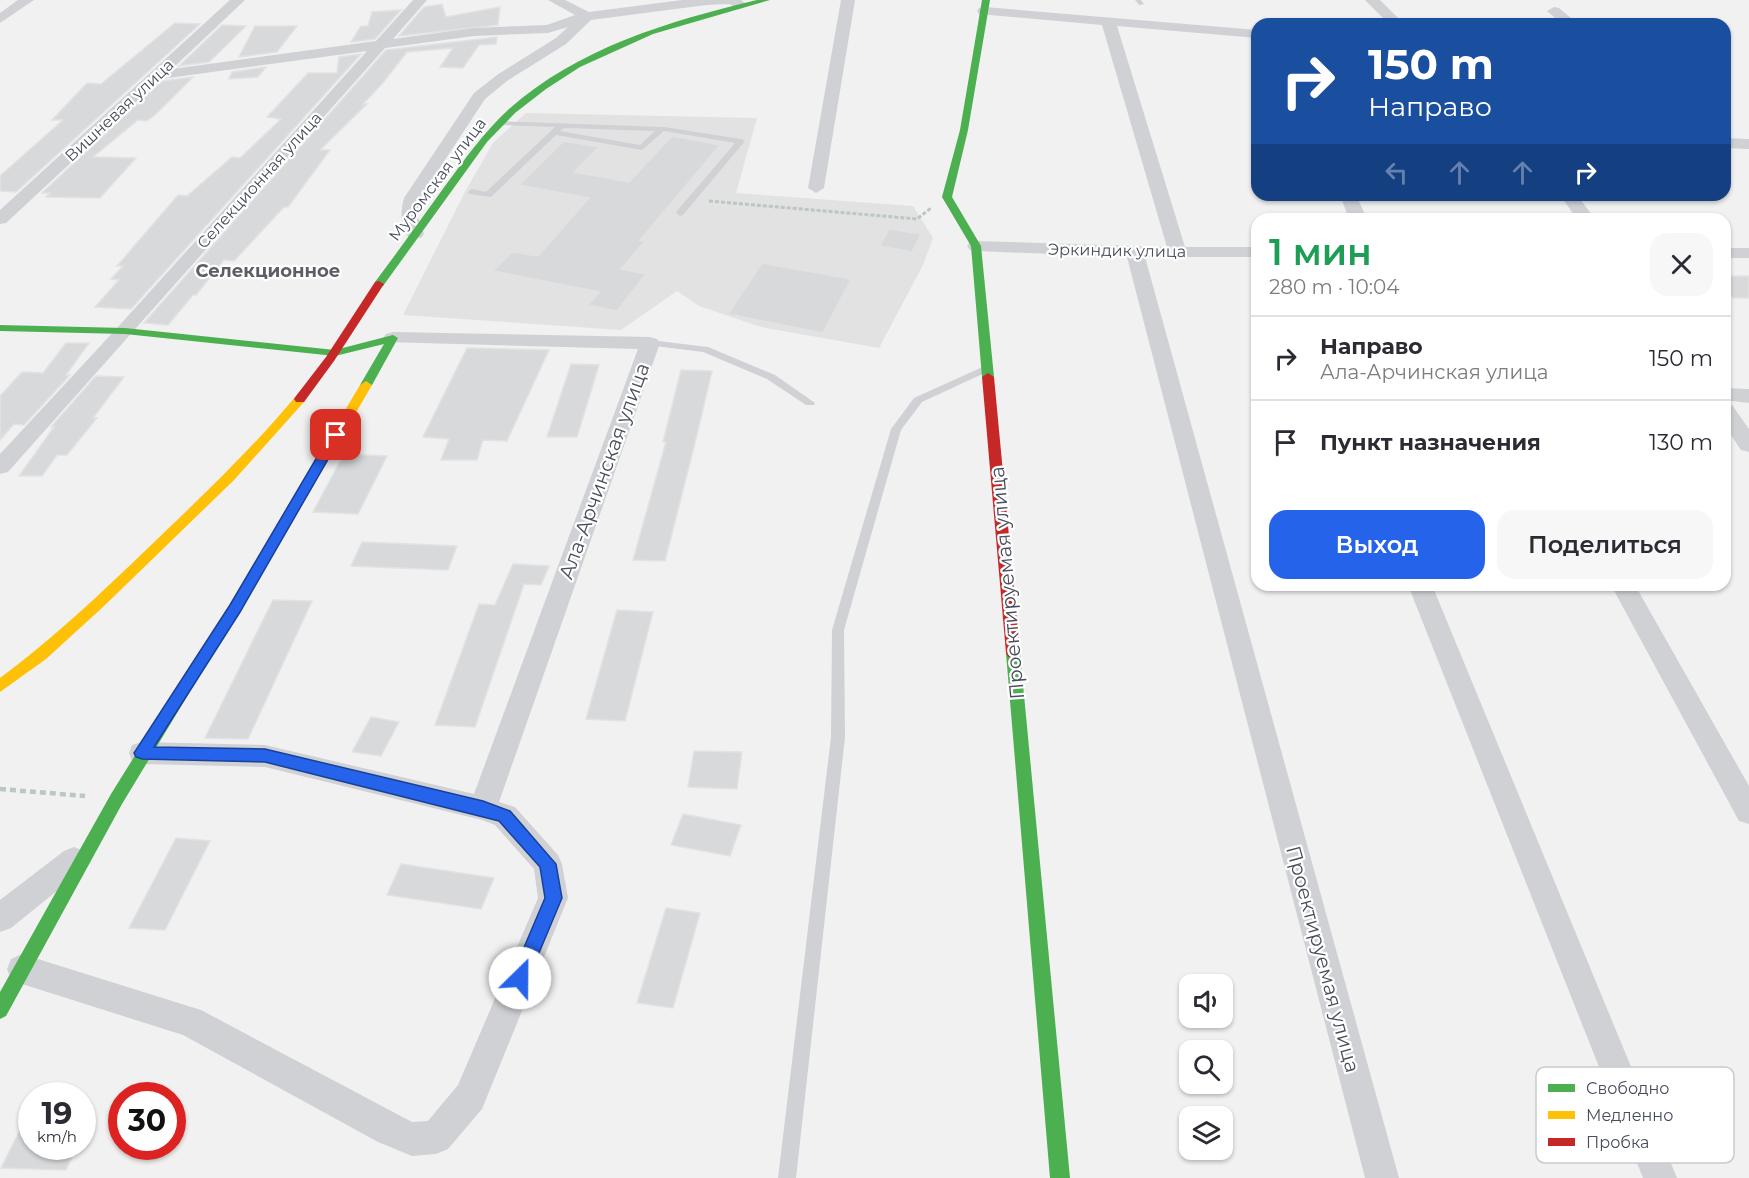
<!DOCTYPE html>
<html lang="ru">
<meta charset="utf-8">
<style>
body{margin:0;font-family:Montserrat,sans-serif;background:#f7f7f7;color:#2b2b33;height:100vh;display:flex;flex-direction:column;font-size:22px;white-space:nowrap}
*{box-sizing:border-box;margin:0}
p{font-size:20px;color:#7c7c81}
.icon{flex:none;width:33px;height:33px;fill:none;stroke:currentColor;stroke-width:2;stroke-linecap:round;stroke-linejoin:round}
.map{position:relative;flex:1;overflow:hidden}
.drawer{position:absolute;left:1251px;top:213px;width:480px;height:378px;display:flex;flex-direction:column;background:#fff;border-radius:18px;box-shadow:0 2px 4px #0004}
.drawer>*{flex:none}
.guide{position:absolute;left:1251px;top:18px;width:480px;height:183px;border-radius:18px;box-shadow:0 2px 4px #0004;background:#1a4fa0;color:#fff;overflow:hidden}
.tools{position:absolute;left:1179px;top:974px;display:grid;gap:12px}
.tools a{display:grid;place-items:center;width:54px;height:54px;border-radius:12px;background:#fff;box-shadow:0 2px 4px #0004;font-size:30px}
.speed{position:absolute;left:18px;top:1082px;display:flex;gap:12px;font-size:30px;font-weight:700;text-align:center}
.speed>*{display:grid;place-content:center;width:78px;height:78px;border-radius:50%;background:#fff;box-shadow:0 2px 4px #0004;line-height:1}
.speed small{font-size:15px;font-weight:400}
.speed .limit{border:9px solid #d22;background:#fff;color:#111}
.pin{position:absolute;display:grid;place-items:center;width:51px;height:51px;color:#fff;margin:-26px;border-radius:12px;box-shadow:0 3px 9px #0006}
.me{position:absolute;width:66px;margin:-33px;rotate:23deg;stroke-linejoin:round;filter:drop-shadow(0 0 4px #0008)}
.turn{display:flex;align-items:center;gap:21px;height:126px;padding:0 18px;font-size:27px}
.turn .icon{width:78px;height:78px;stroke-width:2.5}
.turn b{display:block;font-size:42px;line-height:51px}
.lanes{display:flex;align-items:center;height:57px;padding:0 18px;background:#0003;justify-content:center;gap:30px;direction:ltr}
.lanes .off{opacity:.35}
.round{display:grid;place-items:center;flex:none;width:63px;height:63px;border-radius:18px;background:#f7f7f7}
.headline{display:flex;align-items:center;justify-content:space-between;height:102px;padding:0 18px}
h1{font-size:36px;font-weight:600;line-height:45px;color:#1e9e55}
.button{display:flex;gap:12px;margin-top:auto;padding:12px 18px}
.button a{flex:1;height:69px;border-radius:18px;background:#2563eb;color:#fff;font-size:24px;font-weight:600;line-height:69px;text-align:center}
.button a+a{background:#f7f7f7;color:#2b2b33}
ul{padding:0;list-style:none}
li{display:flex;align-items:center;gap:18px;height:84px;padding:0 18px;border-top:2px solid #e1e1e2}
li div{flex:1}
li b{display:block;font-size:22px}
li em{font-style:normal}
.map>svg:first-child{display:block}
.education{fill:#e3e2e2}
.building{fill:#d8d9db;stroke:#e2e2e4;stroke-width:1.5}
.lines{fill:none;stroke-linecap:round;stroke-linejoin:round}
.path-far1{stroke:#bbc6c6;stroke-width:3;stroke-dasharray:4 2;stroke-linecap:butt}
.path{stroke:#bbc6c6;stroke-width:4.5;stroke-dasharray:6 4;stroke-linecap:butt}
.lane{fill:#cfd1d4;fill-rule:evenodd}
.street{fill:#cfd1d4;fill-rule:evenodd}
.fast{fill:#4caf50;fill-rule:evenodd}
.slow{fill:#ffc107;fill-rule:evenodd}
.jam{fill:#c62828;fill-rule:evenodd}
.route{fill:#2563eb;stroke:#184099;stroke-width:1.5}
.labels{text-anchor:middle;stroke-width:4.5;stroke-linejoin:round;paint-order:stroke}
.far-street-label{font-size:16px;fill:#484d5c;stroke:#fff}
.far-quarter-label{font-size:18px;font-weight:bold;fill:#5c5e64;stroke:#fff}
.street-label{font-size:20px;fill:#484d5c;stroke:#fff}
.key{fill:#fff;stroke:#c8cace;stroke-width:1.5}
.key-label{font-size:16px;fill:#484d5c}
</style>
<div class="map">
<svg width="1749" height="1178" viewBox="0 0 1749 1178">
<rect width="100%" height="100%" fill="#f1f1f1"/>
<!-- education -->
<path class="education" d="M526 113 757 118 736 193 913 206 933 238 923 265 879 348 761 327 699 306 677 291 621 330 403 315 466 190 493 143Z"/>
<!-- building -->
<path class="building" d="M442 4 446 17 500 7 498 25 399 36 424 7Z
M401 10 375 39 351 42 361 26H368L372 12Z
M175 23 200 24 16 192 0 191V176L63 120H52L87 83 101 84Z
M222 25 246 26 209 62 179 66Z
M255 26H297L277 52 239 57Z
M497 37 496 44 479 45 463 68 440 67 453 48 407 52 382 84 363 104H367L320 150H330L288 207H284L234 261 224 260 196 295H193L168 325 144 323 386 50Z
M361 54 131 309 95 307 119 280 111 279 123 266H117L178 195 187 196 232 157 240 158 281 119 267 117 308 73H337L339 57Z
M266 67 258 77 229 79 232 72Z
M193 77 156 114 147 121 138 120 93 157 136 158 100 198 46 197 50 193H42L162 81Z
M672 136 720 145 640 240 645 241 621 269 646 274 617 311 588 305 600 292 493 271 512 252 538 256 589 198 519 185 564 141 599 147 574 172 629 182Z
M889 229 921 234 912 252 880 246Z
M762 263 851 279 823 333 728 314Z
M1725 276H1749V298H1733L1725 288Z
M66 343H89L66 375H70L24 425 14 424 0 440V396L22 372 43 373Z
M467 348 549 350 507 441 483 440 477 460H441L449 439 423 437Z
M571 364 599 365 577 437H547Z
M681 370 712 371 695 443 665 561 633 560 666 442H663Z
M96 376 124 377 93 418H97L67 455H57L42 476H19L54 427H51Z
M344 454 387 456 358 514 313 512Z
M362 542 457 546 448 570 351 566Z
M513 564 549 566 541 585 524 584 475 727 435 725 479 604 495 605Z
M273 600 312 601 248 739 205 738Z
M617 610 653 612 625 721 586 719Z
M371 717 399 722 381 756 352 752Z
M694 751 742 752 737 789 688 787Z
M683 814 741 825 730 856 671 845Z
M176 838 210 841 165 930 129 928Z
M401 864 494 878 481 909 387 895Z
M666 908 700 913 673 1008 637 1003Z
M32 1106V1146H77L66 1170 1 1168Z"/>
<g class="lines">
<!-- path-far1 -->
<path class="path-far1" d="M709 201 917 219 931 208"/>
<!-- path -->
<path class="path" d="M0 789 85 796"/>
<!-- lane -->
<path class="lane" d="M1135 0H1141L1144 4 1139 5Z
M497 121 664 127 741 139 745 141 683 215 680 216 676 213 677 211 735 143 664 131 642 150 556 135 491 197 469 194 468 192 472 189 486 192 555 127 500 125H497ZM564 128 655 131 640 145 560 131Z
M650 340 708 347 775 375 815 403 814 405H806L767 379 703 352 647 345 645 343Z
M987 365 991 366V370L922 402 901 430 844 630 845 737 796 1178H778L831 737 832 630 891 429 914 398Z"/>
<!-- street -->
<path class="street" d="M18 0H34L0 23V13Z
M230 0H245L172 69 376 41 413 0H427L393 39 474 28 547 25 575 15 548 0H565L589 12 682 0H741L747 5 740 9 729 4 706 5 591 20 566 44 507 81 485 99 420 198 417 215 424 234 421 238H409C400 224 400 213 404 198L474 93 497 75 556 38 568 27 548 33 474 36 385 48 8 472 0 474V454L118 327 367 51 161 79 6 223 0 224V210Z
M841 0H855L824 188 816 193 808 188Z
M1365 0H1380L1404 24H1389Z
M984 7 1257 30V38L1117 26 1185 247H1257V257H1145L1399 1178H1365L1127 257 976 251 970 250 967 246 970 242 976 241 1167 247 1102 25 979 14 977 11 979 8Z
M1554 7 1559 8 1578 24H1562L1547 11Z
M1725 138 1749 139V149L1725 148Z
M1340 195H1356L1367 219H1349Z
M1560 195H1577L1595 219H1577Z
M1725 248H1749V258H1725Z
M393 332 650 337 657 339 660 343 499 802 515 807 558 855 562 864 568 898 482 1109 448 1149 436 1154 412 1156 378 1142 183 1035 22 984 11 979 7 969 11 959 22 954 201 1010 412 1122 428 1121 458 1085 538 898 534 869 495 825 482 820 265 767 142 764 132 761 129 753 132 745 142 742 265 745 474 794 638 349 386 342 383 338 386 334Z
M1725 388 1749 389V403L1725 400Z
M1725 403 1732 405 1749 429V452L1741 450 1725 426Z
M1408 585H1432L1677 1178H1643Z
M1611 585H1635L1749 786V824L1739 821Z
M74 847 84 851 88 860 84 869 11 928 0 932V900L64 851Z"/>
<!-- fast -->
<path class="fast" d="M757 0H770L653 34 580 67 546 89 515 113 487 142 383 286H375V282C399 250 422 218 445 186 465 159 484 132 509 109 578 48 669 21 757 0Z
M982 0H990L968 130 952 197 981 246 994 377 988 381 982 377 971 246 942 197 960 130Z
M0 325 125 328 335 350 393 335 398 338 372 385 366 389 360 385 384 344 335 356 125 334 0 331Z
M1013 647 1018 649 1020 653 1070 1178H1050L1006 653 1008 649Z
M192 670 197 672 199 676 197 680 122 804 6 1016 0 1019V992L111 794 187 672Z"/>
<!-- slow -->
<path class="slow" d="M366 381 372 385 240 612 197 680H187L185 676 187 672 230 604 360 385Z
M300 395 306 399 304 402 234 480 103 607 46 659 0 692V678C53 639 101 593 148 548 199 499 250 451 296 396Z"/>
<!-- jam -->
<path class="jam" d="M379 281 384 284 334 361 304 402H296L294 399 296 396 326 357 375 282Z
M988 373 994 377 1020 653 1018 657H1008L1006 653 982 377Z"/>
</g>
<!-- route -->
<path class="route" d="M336 431 342 435 240 612 154 747 265 749 483 801 510 811 556 864 562 898 526 984 520 986 514 984 511 978 545 898 540 867 499 821 265 762 142 759 136 757 134 753 230 605 330 435Z"/>
<g class="labels">
<!-- far-street labels -->
<g class="far-street-label">
<text transform="translate(119 110) rotate(-43)" y="6">Вишневая улица</text>
<text transform="translate(437 179) rotate(-53)" y="6">Муромская улица</text>
<text transform="translate(259 180) rotate(-48)" y="6">Селекционная улица</text>
<text transform="translate(1117 250) rotate(1)" y="6">Эркиндик улица</text>
</g>
<!-- far-quarter labels -->
<g class="far-quarter-label">
<text x="268" y="277">Селекционное</text>
</g>
<!-- street labels -->
<g class="street-label">
<text transform="translate(604 471) rotate(-70)" y="7">Ала-Арчинская улица</text>
<text transform="translate(1007 583) rotate(-95)" y="7">Проектируемая улица</text>
<text transform="translate(1323 959) rotate(75)" y="7">Проектируемая улица</text>
</g>
</g>
<!-- legend -->
<rect x="1536" y="1067" width="198" height="96" rx="9" class="key"/>
<rect x="1548" y="1084" width="27" height="8" fill="#4caf50"/>
<rect x="1548" y="1111" width="27" height="8" fill="#ffc107"/>
<rect x="1548" y="1138" width="27" height="8" fill="#c62828"/>
<g class="key-label">
<text x="1586" y="1094">Свободно</text>
<text x="1586" y="1121">Медленно</text>
<text x="1586" y="1148">Пробка</text>
</g>
</svg>
<div class="tools">
<a><svg class="icon" aria-label="sound" viewBox="0 0 24 24"><path d="M4 9h4l5-4v14l-5-4H4zM17 9q2 3 0 6"/></svg></a>
<a><svg class="icon" aria-label="search" viewBox="0 0 24 24"><circle cx="10" cy="10" r="6"/><path d="M15 15l6 6"/></svg></a>
<a><svg class="icon" aria-label="layers" viewBox="0 0 24 24"><path d="M12 4l9 5-9 5-9-5zM3 14l9 5 9-5"/></svg></a>
</div>
<div class="speed"><div>19<small>km/h</small></div><div class="limit">30</div></div>
<div class="pin" style="left:336px;top:435px;background:#d93025"><svg class="icon" aria-label="arrive" viewBox="0 0 24 24"><path d="M6 21V4h12l-3 4 3 4H6"/></svg></div>
<svg class="me" style="left:520px;top:978px" viewBox="-20 -20 40 40"><circle r="19" fill="#fff"/><path d="M0-13L10 11 0 6-10 11z" fill="#2563eb"/></svg>
<div class="guide">
<div class="turn"><svg class="icon" aria-label="right" viewBox="0 0 24 24"><path d="M7 20v-9h11M14 6l5 5-5 5"/></svg><div><b>150 m</b>Направо</div></div>
<div class="lanes"><svg class="icon off" aria-label="left" viewBox="0 0 24 24"><path d="M17 20v-9H6M10 6l-5 5 5 5"/></svg><svg class="icon off" aria-label="ahead" viewBox="0 0 24 24"><path d="M12 20V5M6 11l6-6 6 6"/></svg><svg class="icon off" aria-label="ahead" viewBox="0 0 24 24"><path d="M12 20V5M6 11l6-6 6 6"/></svg><svg class="icon" aria-label="right" viewBox="0 0 24 24"><path d="M7 20v-9h11M14 6l5 5-5 5"/></svg></div>
</div>
<section class="drawer">
<div class="headline"><div><h1>1 мин</h1><p>280 m · 10:04</p></div><a class="round"><svg class="icon" aria-label="close" viewBox="0 0 24 24"><path d="M6 6l12 12M18 6L6 18"/></svg></a></div>
<ul>
<li><svg class="icon" aria-label="right" viewBox="0 0 24 24"><path d="M7 20v-9h11M14 6l5 5-5 5"/></svg><div><b>Направо</b><p>Ала-Арчинская улица</p></div><em>150 m</em></li>
<li><svg class="icon" aria-label="arrive" viewBox="0 0 24 24"><path d="M6 21V4h12l-3 4 3 4H6"/></svg><div><b>Пункт назначения</b></div><em>130 m</em></li>
</ul>
<div class="button"><a>Выход</a><a>Поделиться</a></div>
</section>
</div>
